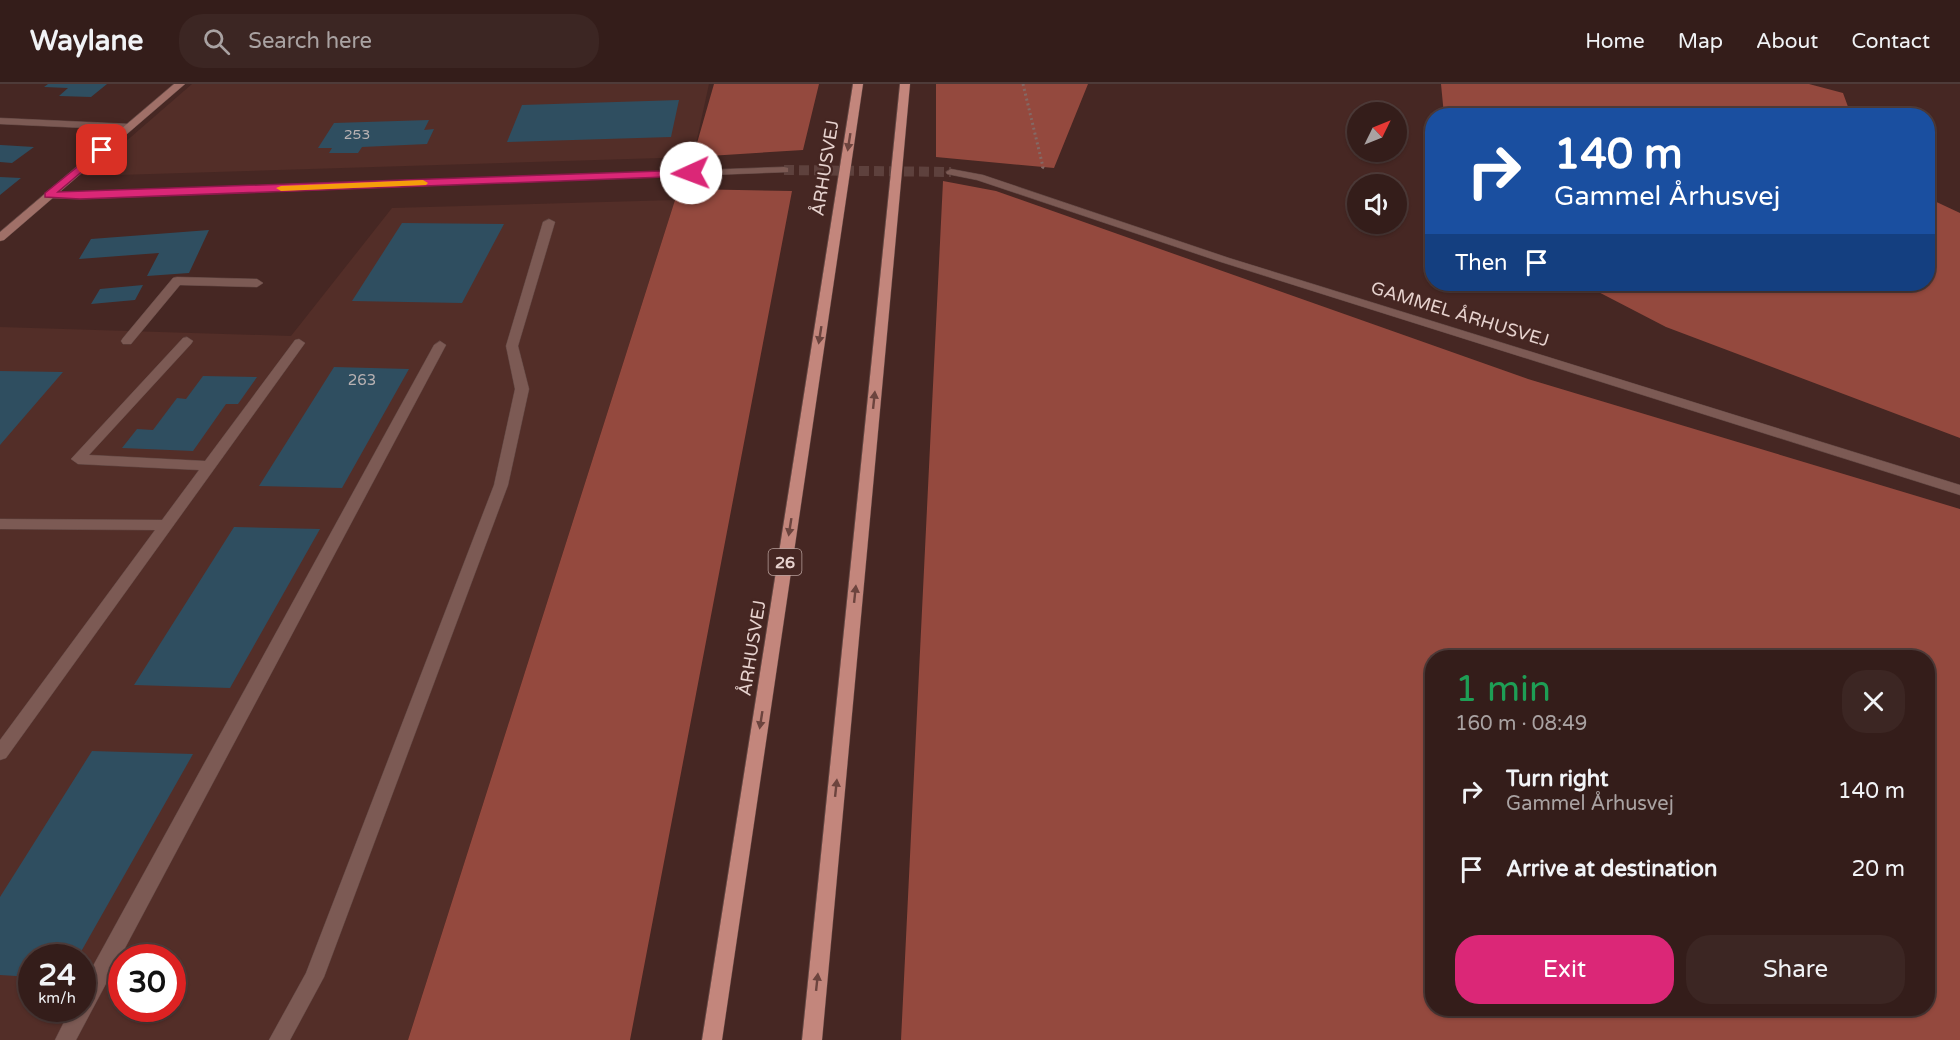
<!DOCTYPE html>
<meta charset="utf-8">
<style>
body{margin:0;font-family:"Varela Round",sans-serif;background:#3c2623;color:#f1f3f6;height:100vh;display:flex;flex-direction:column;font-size:22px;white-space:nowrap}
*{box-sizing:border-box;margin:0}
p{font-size:20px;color:#a9a2a2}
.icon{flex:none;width:33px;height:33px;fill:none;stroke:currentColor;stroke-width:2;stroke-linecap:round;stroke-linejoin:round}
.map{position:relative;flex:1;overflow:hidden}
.sheet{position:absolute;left:1425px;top:566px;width:510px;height:366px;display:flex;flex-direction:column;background:#341d1a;border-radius:24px;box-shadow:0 2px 4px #0004,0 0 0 2px #4e3b39}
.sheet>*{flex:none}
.banner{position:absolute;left:1425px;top:24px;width:510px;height:183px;border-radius:24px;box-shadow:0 2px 4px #0004,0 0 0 2px #4e3b39;background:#1a4fa0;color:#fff;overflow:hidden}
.needle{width:39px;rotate:47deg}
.buttons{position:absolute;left:1347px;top:18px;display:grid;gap:12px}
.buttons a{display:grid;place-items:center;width:60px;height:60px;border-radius:50%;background:#341d1a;box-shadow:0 2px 4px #0004,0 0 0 2px #4e3b39;font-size:30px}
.speed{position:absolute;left:18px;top:860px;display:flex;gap:12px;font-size:30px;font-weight:700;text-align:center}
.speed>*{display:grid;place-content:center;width:78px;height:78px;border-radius:50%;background:#341d1a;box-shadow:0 2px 4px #0004,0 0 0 2px #4e3b39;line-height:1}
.speed small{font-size:15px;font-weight:400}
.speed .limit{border:9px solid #d22;background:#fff;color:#111}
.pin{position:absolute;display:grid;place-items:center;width:51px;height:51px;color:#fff;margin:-26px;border-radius:12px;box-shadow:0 3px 9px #0006}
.me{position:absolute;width:66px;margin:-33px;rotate:268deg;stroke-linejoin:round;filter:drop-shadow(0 0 4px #0008)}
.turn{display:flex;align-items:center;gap:21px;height:126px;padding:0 30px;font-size:27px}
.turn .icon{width:78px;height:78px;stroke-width:2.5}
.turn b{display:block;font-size:42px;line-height:51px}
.then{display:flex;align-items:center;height:57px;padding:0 30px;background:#0003;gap:12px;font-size:22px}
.round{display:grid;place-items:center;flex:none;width:63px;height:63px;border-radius:24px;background:#3c2623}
.headline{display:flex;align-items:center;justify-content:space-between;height:102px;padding:0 30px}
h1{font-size:36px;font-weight:600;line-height:45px;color:#1e9e55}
.primary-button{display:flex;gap:12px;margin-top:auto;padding:12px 30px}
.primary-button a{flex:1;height:69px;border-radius:24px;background:#db2777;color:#fff;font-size:24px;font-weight:600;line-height:69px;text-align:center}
.primary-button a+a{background:#3c2623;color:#f1f3f6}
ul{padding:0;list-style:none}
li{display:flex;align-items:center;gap:18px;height:78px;padding:0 30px}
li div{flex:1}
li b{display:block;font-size:22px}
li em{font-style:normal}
header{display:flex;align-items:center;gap:36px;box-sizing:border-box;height:84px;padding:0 30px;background:#341d1a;border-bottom:2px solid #4e3b39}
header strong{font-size:28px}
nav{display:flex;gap:33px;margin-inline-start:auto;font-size:21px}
.search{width:420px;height:54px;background:#3c2623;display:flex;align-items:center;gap:15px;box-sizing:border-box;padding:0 21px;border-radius:24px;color:#a9a2a2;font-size:22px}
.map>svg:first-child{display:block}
.built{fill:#532e28;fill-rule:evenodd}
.forest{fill:#94493e;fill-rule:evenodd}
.building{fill:#2f4e60}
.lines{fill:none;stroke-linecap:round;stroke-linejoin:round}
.street-tunnel{stroke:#5e413d;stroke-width:10;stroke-dasharray:10 5;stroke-linecap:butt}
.lane-casing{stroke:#604642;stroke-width:1}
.street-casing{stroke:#604642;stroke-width:1}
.secondary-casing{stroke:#604642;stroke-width:1}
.primary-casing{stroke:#604642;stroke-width:1}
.path{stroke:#846965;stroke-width:3;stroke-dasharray:2 3;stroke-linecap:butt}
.lane{fill:#7c5a54;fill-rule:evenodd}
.street{fill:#7c5a54;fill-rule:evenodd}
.secondary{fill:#a07068;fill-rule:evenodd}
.primary{fill:#c3867c;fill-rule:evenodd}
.oneway{fill:#6c443e}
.route{fill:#db2777;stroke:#8e194d;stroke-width:1.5}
.slow{fill:#f59e0b}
.labels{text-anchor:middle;stroke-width:4.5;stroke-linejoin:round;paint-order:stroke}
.far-number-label{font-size:14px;fill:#b9b2b3}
.number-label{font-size:15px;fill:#b9b2b3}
.shield{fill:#462723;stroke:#b79f9b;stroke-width:1.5}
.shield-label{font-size:16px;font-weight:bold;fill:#e7d3cf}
.street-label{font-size:18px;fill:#e7d3cf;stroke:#462723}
</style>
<header>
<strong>Waylane</strong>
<div class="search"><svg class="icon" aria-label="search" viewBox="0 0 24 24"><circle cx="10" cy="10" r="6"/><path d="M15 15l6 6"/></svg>Search here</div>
<nav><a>Home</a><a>Map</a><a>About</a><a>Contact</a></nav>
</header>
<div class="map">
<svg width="1960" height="956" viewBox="0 0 1960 956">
<rect width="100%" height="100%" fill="#462723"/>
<!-- built -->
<path class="built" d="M192 0H709L693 73 86 92Z
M675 116 408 956H0V243L291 252 392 124ZM32 873H82V924H32ZM122 873H172V924H122Z"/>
<!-- forest -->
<path class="forest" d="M714 0H819L803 66 693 73Z
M936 0H1088L1054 84 936 73Z
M1441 0H1809L1843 9 1851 31H1444Z
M943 97 996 107 1528 295 1960 425V956H901ZM1432 573H1928V924H1432Z
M686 105 792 107 630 956H408L675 116Z
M1928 114 1960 129V354L1666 243 1583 200H1928Z"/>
<!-- building -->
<path class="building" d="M48 0H107L91 13 59 12 68 4 44 3Z
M679 16 671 53 507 58 522 21Z
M429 36 424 46 434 45 427 60 362 63 358 69H329L332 64H318L334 39Z
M0 61H1L34 63 12 79 0 78Z
M0 93 21 94 0 111Z
M402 139 504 140 462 219 352 217Z
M209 146 189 189 147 192 159 169 79 175 91 155Z
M143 201 135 216 91 220 100 205Z
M334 283 409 285 342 404 259 402Z
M0 287 63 288 0 361Z
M203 292 257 293 238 320H226L193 367 122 364 137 345 153 346 177 314 186 315Z
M234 443 320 445 230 604 134 601Z
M92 667 193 670 78 873H32V893L0 891V813Z"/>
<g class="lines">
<!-- street-tunnel -->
<path class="street-tunnel" d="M784 86 951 88"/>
<defs>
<path id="lane" d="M549 135 555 138 518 262 529 305 508 401 324 893 290 956H269L306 889 494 401 515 305 506 262 543 138Z
M177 193 257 195 263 199 257 203 180 201 131 260H123L121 257 123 254 173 194Z
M187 253 193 257 191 260 89 371 205 377 295 256 299 255 305 259 6 674 0 676V656L155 446 0 445V435L162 436 199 386 78 380 71 375 183 254Z
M440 257 446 261 76 956H55L71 924H82V902L434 261Z"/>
<path id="street" d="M0 34 130 40 135 43 130 46 0 40Z
M784 83 788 84V88L80 115 49 114 44 111 49 108 80 109Z
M951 85 983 91 1229 174 1960 401V411L1221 178 977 96 947 90 946 88Z"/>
<path id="secondary" d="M174 0H185L4 156 0 157V148Z"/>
<path id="primary" d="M853 0H863L722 956H702Z
M900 0H910L822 956H802Z"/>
</defs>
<!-- lane casing -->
<use href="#lane" class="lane-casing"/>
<!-- street casing -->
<use href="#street" class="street-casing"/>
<!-- secondary casing -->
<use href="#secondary" class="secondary-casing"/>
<!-- primary casing -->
<use href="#primary" class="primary-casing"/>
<!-- path -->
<path class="path" d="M1023 0 1043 83 1041 86"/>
<!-- lane -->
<use href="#lane" class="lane"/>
<!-- street -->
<use href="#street" class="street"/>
<!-- secondary -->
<use href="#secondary" class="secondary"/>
<!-- primary -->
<use href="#primary" class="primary"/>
</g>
<!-- one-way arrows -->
<defs><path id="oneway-solid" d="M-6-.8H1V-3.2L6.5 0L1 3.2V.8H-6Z" transform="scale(1.5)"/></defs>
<g class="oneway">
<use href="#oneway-solid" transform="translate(849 58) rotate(99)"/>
<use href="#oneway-solid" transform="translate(820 251) rotate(99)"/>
<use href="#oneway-solid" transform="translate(874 316) rotate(-84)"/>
<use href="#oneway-solid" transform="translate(790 443) rotate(99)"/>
<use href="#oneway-solid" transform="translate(855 510) rotate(-84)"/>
<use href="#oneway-solid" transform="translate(761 636) rotate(99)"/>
<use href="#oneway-solid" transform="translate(836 704) rotate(-84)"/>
<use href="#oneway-solid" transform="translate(817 898) rotate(-84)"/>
</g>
<!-- route -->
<path class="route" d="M102 63 105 64V68L58 108 691 86 695 89 691 92 80 115 45 113V109Z"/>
<!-- slow -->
<path class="slow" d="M423 96 428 99 426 101 281 107 276 104 281 102Z"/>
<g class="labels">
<!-- far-number labels -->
<g class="far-number-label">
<text x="357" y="55">253</text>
</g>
<!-- number labels -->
<g class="number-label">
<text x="362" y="301">263</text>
</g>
<!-- shield labels -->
<rect class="shield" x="768.5" y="465" width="33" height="26" rx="4.5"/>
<g class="shield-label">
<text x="785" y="484">26</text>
</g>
<!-- street labels -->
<g class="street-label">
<text transform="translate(825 84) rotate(-81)" y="6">ÅRHUSVEJ</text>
<text transform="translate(1460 230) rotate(17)" y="6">GAMMEL ÅRHUSVEJ</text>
<text transform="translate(752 564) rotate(-81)" y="6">ÅRHUSVEJ</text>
</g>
</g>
</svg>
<div class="buttons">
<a><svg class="needle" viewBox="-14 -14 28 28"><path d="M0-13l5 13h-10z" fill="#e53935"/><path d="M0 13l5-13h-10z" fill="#a9a2a2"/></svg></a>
<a><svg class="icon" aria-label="sound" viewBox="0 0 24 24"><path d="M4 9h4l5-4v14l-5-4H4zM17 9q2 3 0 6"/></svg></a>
</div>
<div class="speed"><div>24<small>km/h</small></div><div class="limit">30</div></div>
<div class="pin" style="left:102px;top:66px;background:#d93025"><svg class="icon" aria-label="arrive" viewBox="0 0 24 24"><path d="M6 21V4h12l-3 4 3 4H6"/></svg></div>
<svg class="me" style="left:691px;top:89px" viewBox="-20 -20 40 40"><circle r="19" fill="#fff"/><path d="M0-13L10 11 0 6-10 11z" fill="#db2777"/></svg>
<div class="banner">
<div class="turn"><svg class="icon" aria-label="right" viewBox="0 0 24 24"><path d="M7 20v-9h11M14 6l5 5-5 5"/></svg><div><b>140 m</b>Gammel Århusvej</div></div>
<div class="then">Then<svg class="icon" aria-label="arrive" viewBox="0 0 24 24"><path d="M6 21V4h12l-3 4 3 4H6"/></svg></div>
</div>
<section class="sheet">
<div class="headline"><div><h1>1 min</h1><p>160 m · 08:49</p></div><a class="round"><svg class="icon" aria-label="close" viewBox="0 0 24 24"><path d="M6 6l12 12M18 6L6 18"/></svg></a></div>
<ul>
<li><svg class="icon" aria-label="right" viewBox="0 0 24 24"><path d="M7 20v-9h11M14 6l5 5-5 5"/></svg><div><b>Turn right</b><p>Gammel Århusvej</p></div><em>140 m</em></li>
<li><svg class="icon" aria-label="arrive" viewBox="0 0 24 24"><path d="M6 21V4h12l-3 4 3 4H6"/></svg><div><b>Arrive at destination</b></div><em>20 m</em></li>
</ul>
<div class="primary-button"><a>Exit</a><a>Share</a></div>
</section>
</div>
